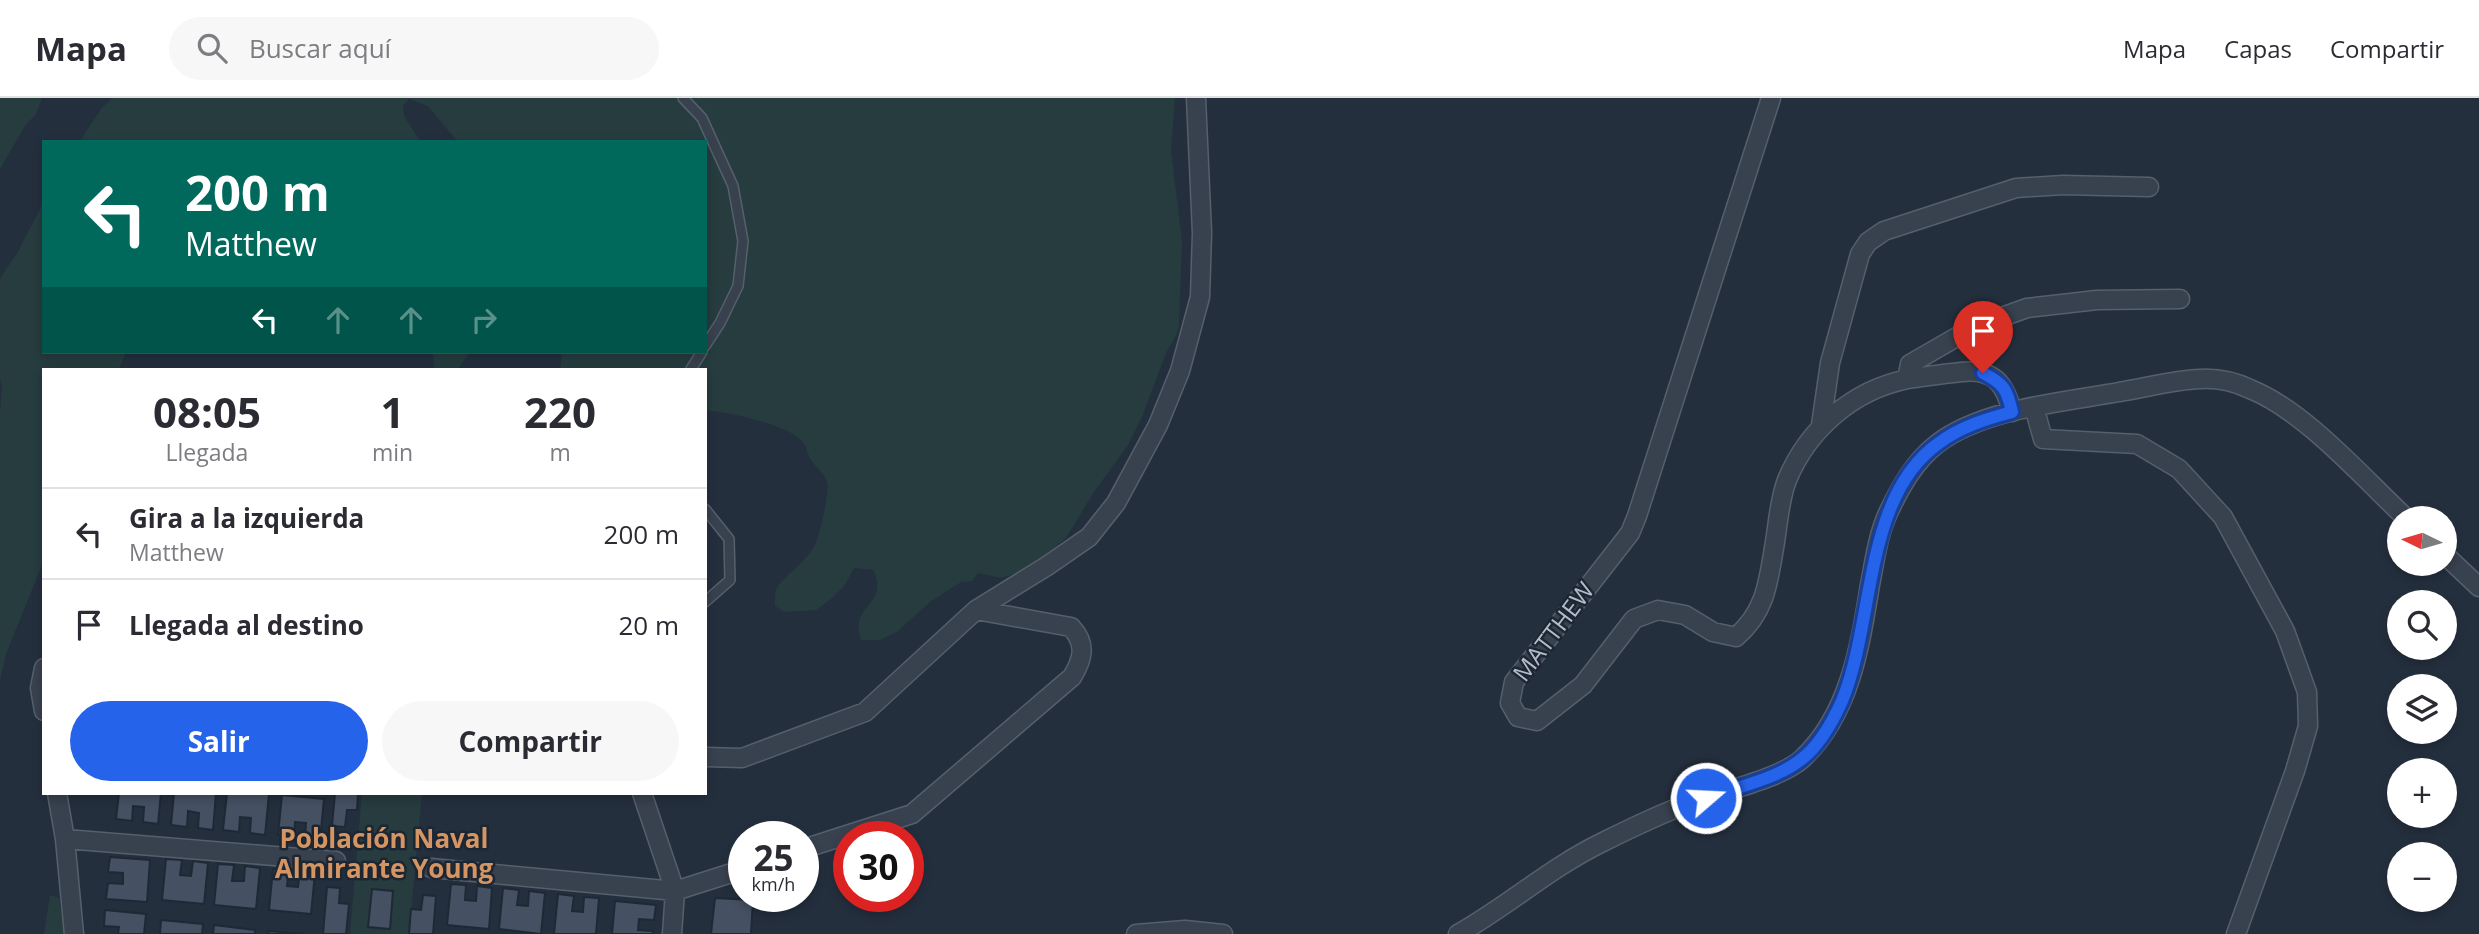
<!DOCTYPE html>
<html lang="es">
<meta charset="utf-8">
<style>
body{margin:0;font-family:"Open Sans",sans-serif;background:#f7f7f7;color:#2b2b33;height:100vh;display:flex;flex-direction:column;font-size:26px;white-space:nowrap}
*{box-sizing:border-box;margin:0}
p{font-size:23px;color:#7c7c81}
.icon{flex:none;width:38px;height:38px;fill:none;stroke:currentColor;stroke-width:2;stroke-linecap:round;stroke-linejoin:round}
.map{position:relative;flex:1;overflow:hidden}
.details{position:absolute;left:42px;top:270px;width:665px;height:427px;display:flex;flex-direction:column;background:#fff;border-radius:0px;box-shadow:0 4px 10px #0003}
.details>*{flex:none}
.banner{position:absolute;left:42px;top:42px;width:665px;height:214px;border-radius:0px;box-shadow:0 4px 10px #0003;background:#00695c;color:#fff;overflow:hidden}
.needle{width:46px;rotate:275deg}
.buttons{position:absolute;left:2387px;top:408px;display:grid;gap:14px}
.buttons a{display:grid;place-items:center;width:70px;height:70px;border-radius:50%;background:#fff;box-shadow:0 4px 10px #0003;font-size:35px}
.speed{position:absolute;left:728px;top:723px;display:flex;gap:14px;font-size:35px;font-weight:700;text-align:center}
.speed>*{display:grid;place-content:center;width:91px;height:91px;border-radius:50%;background:#fff;box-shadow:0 4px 10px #0003;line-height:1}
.speed small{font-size:18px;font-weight:400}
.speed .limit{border:10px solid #d22;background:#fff;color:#111}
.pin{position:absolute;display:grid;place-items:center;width:60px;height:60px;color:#fff;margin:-72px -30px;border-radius:50% 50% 50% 0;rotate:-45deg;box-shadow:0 0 7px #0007}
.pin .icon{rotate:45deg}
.me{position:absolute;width:77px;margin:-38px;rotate:71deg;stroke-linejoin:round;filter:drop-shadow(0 0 5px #0008)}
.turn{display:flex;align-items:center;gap:24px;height:147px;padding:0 28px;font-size:32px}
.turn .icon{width:91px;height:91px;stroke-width:2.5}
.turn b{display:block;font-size:49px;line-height:60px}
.lanes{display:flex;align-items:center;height:66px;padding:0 28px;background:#0003;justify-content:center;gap:35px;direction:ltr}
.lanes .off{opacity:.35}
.eta{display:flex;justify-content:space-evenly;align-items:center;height:119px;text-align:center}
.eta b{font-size:42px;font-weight:700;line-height:49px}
.cta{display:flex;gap:14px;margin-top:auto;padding:14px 28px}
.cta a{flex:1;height:80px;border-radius:42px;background:#2563eb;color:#fff;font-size:28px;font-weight:700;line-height:80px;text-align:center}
.cta a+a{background:#f7f7f7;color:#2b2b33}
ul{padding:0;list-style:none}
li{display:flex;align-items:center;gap:21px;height:91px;padding:0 28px;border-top:2px solid #e1e1e2}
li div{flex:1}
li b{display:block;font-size:26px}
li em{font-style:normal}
header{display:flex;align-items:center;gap:42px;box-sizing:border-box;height:98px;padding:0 35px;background:#fff;border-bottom:2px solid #e1e1e2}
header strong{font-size:33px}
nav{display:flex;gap:38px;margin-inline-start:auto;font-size:24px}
.search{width:490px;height:63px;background:#f7f7f7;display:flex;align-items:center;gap:18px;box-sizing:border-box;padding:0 24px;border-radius:38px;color:#7c7c81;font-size:26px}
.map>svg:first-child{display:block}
.green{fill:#263c3f}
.building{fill:#455162;stroke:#1f2835;stroke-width:2}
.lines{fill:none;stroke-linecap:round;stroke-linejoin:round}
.lane-casing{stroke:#565f6c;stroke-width:12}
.street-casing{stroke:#565f6c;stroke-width:21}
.lane{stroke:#38414e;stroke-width:9}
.street{stroke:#38414e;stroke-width:18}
.route-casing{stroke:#184099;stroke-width:18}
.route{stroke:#2563eb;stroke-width:12}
.labels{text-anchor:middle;stroke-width:5;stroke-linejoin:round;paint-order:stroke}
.street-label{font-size:24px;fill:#b4bcc9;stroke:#1d2633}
.neighbourhood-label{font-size:26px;font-weight:bold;fill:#d59563;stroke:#1d2633}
</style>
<header>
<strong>Mapa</strong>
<div class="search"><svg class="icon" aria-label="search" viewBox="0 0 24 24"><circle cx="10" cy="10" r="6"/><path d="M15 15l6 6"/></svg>Buscar aquí</div>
<nav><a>Mapa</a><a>Capas</a><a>Compartir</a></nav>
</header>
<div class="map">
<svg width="2479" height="836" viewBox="0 0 2479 836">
<rect width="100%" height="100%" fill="#242f3e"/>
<!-- green -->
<path class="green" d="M0 0H42L36 16 25 28 0 71Z
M112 0H1175L1171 53 1182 142 1179 229 1176 237 1166 255 1142 319 1128 347 1094 394 1066 440 1027 472 1001 480 978 475 972 483 961 484 930 504 898 533 880 542H861C848 506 891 508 873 472L854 470 845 487 831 501 816 512 785 514 775 508C775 503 775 496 776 492 780 481 807 463 815 447 820 436 830 393 827 384 824 375 816 369 811 362 807 356 807 348 802 343 786 326 728 314 705 312V271H560L562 254H705V44H458L428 8 409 1 403 8 404 18 421 44H79L101 11Z
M44 103V254H126L119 271H44V462L6 556 0 583V314L2 290 0 280V185L1 179 19 152Z
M433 254H470L458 271H434Z
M362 695H422L409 836H350Z
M50 797 59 800 65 836H44Z"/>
<!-- building -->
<path class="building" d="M119 695H161L158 726 143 724 144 709 133 708 132 723 116 721Z
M174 695H216L213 732 198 730 199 715 188 713 187 729 171 727Z
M227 695 269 696 265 737 250 735 251 720 240 719 239 734 223 732Z
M335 695H358L357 712H347L345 729 332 728Z
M282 697 324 701 320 742 305 740 306 725 295 724 294 739 278 737Z
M110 759 150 762 147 804 106 801 108 785 123 786V775L108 774Z
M166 761 182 762 180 777 191 778 193 763 208 765 204 806 162 802Z
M218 766 234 767 232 783H244L245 768 260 770 256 811 214 807Z
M273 771 289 773 287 788 298 789 300 774 315 775 311 816 269 812Z
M451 786 466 787 465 802 476 803 477 788 492 790 489 831 447 827Z
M327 789 340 790 339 805 349 806 346 836H323Z
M503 790 519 792 517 807 528 808 529 793 545 795 541 836 499 831Z
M372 791 393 793 390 831 368 829Z
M558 796 574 798 572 813 583 814 584 799 599 800 596 836H554Z
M423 797 436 798 433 836H409L411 811 421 812Z
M715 800 753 802 751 836H711Z
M615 803 656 807 654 822 639 821 638 832 653 833V836H612Z
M105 812 146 816 144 836H118L119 829 104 828Z
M161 822 203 826 202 836H160Z
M214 827 255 832V836H213Z
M269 833 304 836H268Z"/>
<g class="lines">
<defs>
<path id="lane" d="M683 0 702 20 733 88 743 143 738 188 720 225 705 248
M691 271 702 254
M705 411 729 441 730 482 705 504"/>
<path id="street" d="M1771 0 1637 418 1630 435 1514 584 1510 605 1518 619 1537 623 1583 587 1634 521 1658 512 1685 517 1713 534 1736 539C1765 514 1768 486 1774 450 1778 428 1779 402 1787 382 1808 331 1853 292 1908 281 1925 278 1944 276 1961 274 1993 270 2005 285 2012 314
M1907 281 1910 266 1974 229 2027 210 2097 202 2180 201
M2034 309 2043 341 2137 346 2179 371 2223 419 2285 533 2307 594 2308 628 2295 673 2236 836
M1821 327 1830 265 1860 156 1868 144 1884 133 2016 90 2063 87 2149 89
M2445 457 2479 489
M44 570 40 590 44 613
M705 659 742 660 865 614 976 512 1047 468 1089 439 1116 405 1158 327 1180 273 1200 199 1202 135 1196 0
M57 695 65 741 74 836
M642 695 675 793 672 836
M65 741 336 763
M803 751 912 716 1072 579C1083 561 1087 546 1071 529L976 512
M431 770 675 793 744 771
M1136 836 1185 832 1223 836
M1458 836C1508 808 1551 769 1603 744 1631 730 1660 716 1690 705 1719 694 1780 681 1802 661 1850 616 1860 548 1870 487 1875 461 1878 436 1889 413 1901 388 1915 363 1937 346 1982 311 2063 304 2119 294 2145 290 2173 282 2200 281 2217 280 2235 284 2250 291 2305 313 2362 379 2406 420"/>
</defs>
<!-- lane casing -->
<use href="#lane" class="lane-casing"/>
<!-- street casing -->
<use href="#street" class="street-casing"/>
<!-- lane -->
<use href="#lane" class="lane"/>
<!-- street -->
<use href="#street" class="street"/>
</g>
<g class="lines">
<defs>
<path id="route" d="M1706 700C1734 690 1776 681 1799 663 1818 650 1833 623 1842 603 1875 524 1863 398 1939 345 1960 329 1986 321 2012 314 2007 291 2004 286 1983 275"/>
</defs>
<!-- route casing -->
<use href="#route" class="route-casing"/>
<!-- route -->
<use href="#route" class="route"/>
</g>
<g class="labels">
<!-- street labels -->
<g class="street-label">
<text transform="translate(1554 534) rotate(-53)" y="8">MATTHEW</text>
</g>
<!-- neighbourhood labels -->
<g class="neighbourhood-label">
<text x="384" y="750">Población Naval<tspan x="384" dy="30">Almirante Young</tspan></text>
</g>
</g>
</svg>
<div class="buttons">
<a><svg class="needle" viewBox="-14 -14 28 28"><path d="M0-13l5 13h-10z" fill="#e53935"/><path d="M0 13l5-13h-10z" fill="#7c7c81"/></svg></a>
<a><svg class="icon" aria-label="search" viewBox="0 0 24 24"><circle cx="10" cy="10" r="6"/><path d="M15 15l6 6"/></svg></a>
<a><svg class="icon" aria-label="layers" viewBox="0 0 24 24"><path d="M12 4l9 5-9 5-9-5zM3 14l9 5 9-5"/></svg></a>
<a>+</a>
<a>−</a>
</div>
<div class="speed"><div>25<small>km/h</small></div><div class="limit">30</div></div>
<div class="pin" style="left:1983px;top:275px;background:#d93025"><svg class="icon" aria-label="arrive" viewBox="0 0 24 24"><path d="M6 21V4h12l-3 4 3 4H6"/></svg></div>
<svg class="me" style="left:1706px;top:700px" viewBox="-20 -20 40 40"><circle r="17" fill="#2563eb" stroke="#fff" stroke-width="3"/><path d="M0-11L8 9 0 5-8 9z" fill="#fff"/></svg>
<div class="banner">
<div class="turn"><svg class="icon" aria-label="left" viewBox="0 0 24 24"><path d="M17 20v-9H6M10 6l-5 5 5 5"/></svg><div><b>200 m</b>Matthew</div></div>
<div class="lanes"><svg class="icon" aria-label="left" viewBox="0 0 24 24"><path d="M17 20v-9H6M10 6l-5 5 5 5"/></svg><svg class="icon off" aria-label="ahead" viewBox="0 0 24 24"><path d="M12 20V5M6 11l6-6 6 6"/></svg><svg class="icon off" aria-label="ahead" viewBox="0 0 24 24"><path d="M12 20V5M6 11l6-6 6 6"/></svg><svg class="icon off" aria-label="right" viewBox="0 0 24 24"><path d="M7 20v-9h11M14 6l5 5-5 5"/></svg></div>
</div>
<section class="details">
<div class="eta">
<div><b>08:05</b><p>Llegada</p></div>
<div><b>1</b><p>min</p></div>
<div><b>220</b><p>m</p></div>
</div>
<ul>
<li><svg class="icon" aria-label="left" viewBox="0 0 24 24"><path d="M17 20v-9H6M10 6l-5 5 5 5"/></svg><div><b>Gira a la izquierda</b><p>Matthew</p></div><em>200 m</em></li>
<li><svg class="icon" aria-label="arrive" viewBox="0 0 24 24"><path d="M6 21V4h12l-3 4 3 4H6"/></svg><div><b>Llegada al destino</b></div><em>20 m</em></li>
</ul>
<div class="cta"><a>Salir</a><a>Compartir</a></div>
</section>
</div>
